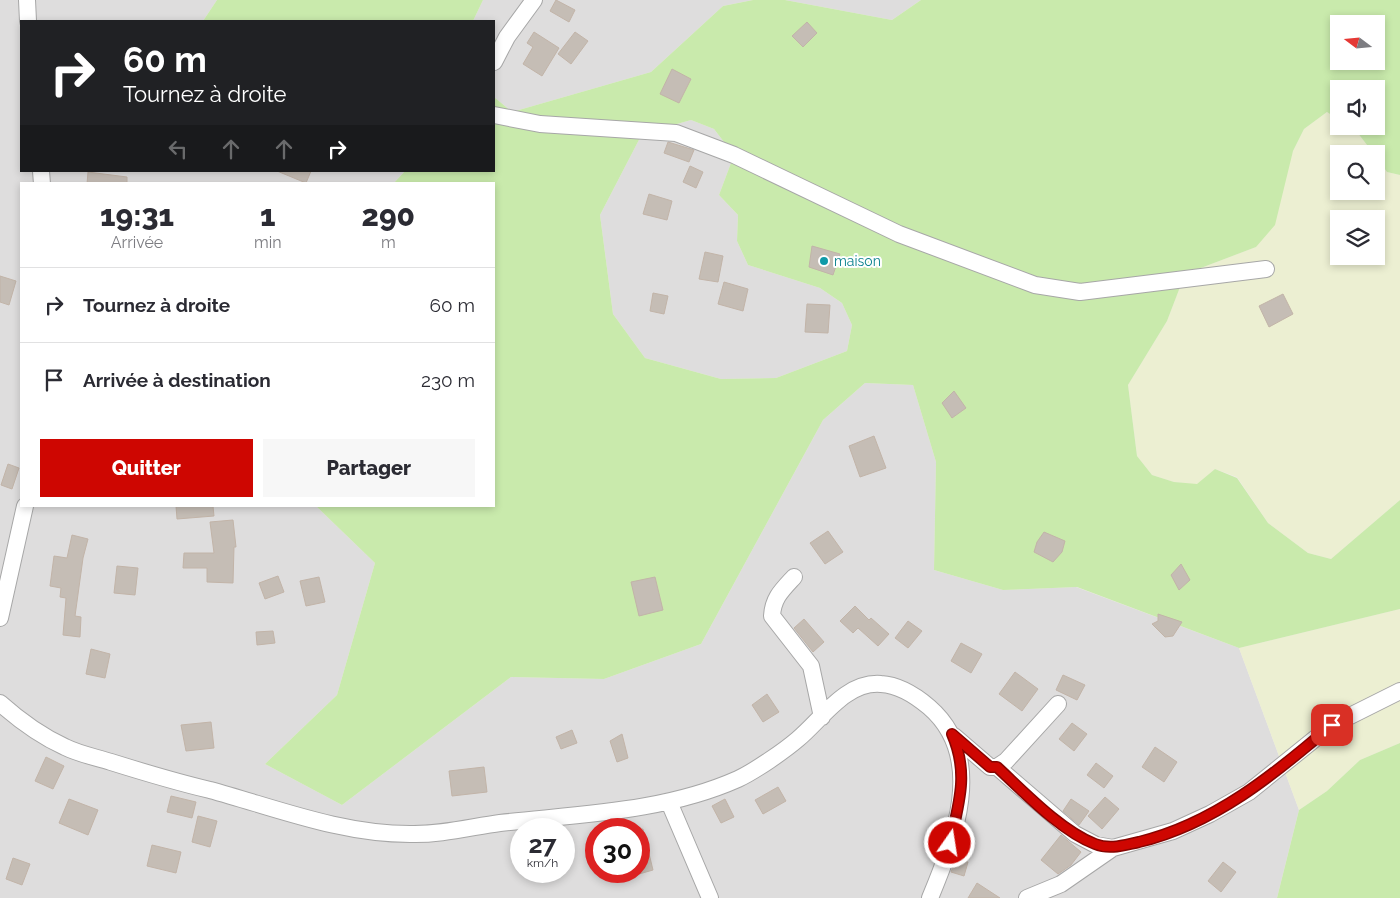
<!DOCTYPE html>
<html lang="fr">
<meta charset="utf-8">
<style>
body{margin:0;font-family:Raleway,sans-serif;background:#f7f7f7;color:#2b2b33;height:100vh;display:flex;flex-direction:column;font-size:19px;white-space:nowrap}
*{box-sizing:border-box;margin:0}
p{font-size:16px;color:#7c7c81}
.icon{flex:none;width:28px;height:28px;fill:none;stroke:currentColor;stroke-width:2;stroke-linecap:round;stroke-linejoin:round}
.map{position:relative;flex:1;overflow:hidden}
.drawer{position:absolute;left:20px;top:182px;width:475px;height:325px;display:flex;flex-direction:column;background:#fff;border-radius:0px;box-shadow:0 2px 8px #0003}
.drawer>*{flex:none}
.hud{position:absolute;left:20px;top:20px;width:475px;height:152px;border-radius:0px;box-shadow:0 2px 8px #0003;background:#202124;color:#fff;overflow:hidden}
.needle{width:32px;rotate:286deg}
.tools{position:absolute;left:1330px;top:15px;display:grid;gap:10px}
.tools a{display:grid;place-items:center;width:55px;height:55px;border-radius:0px;background:#fff;box-shadow:0 2px 8px #0003;font-size:25px}
.speed{position:absolute;left:510px;top:818px;display:flex;gap:10px;font-size:25px;font-weight:700;text-align:center}
.speed>*{display:grid;place-content:center;width:65px;height:65px;border-radius:50%;background:#fff;box-shadow:0 2px 8px #0003;line-height:1}
.speed small{font-size:12px;font-weight:400}
.speed .limit{border:8px solid #d22;background:#fff;color:#111}
.pin{position:absolute;display:grid;place-items:center;width:42px;height:42px;color:#fff;margin:-21px;border-radius:10px;box-shadow:0 2px 8px #0006}
.me{position:absolute;width:55px;margin:-28px;rotate:13deg;stroke-linejoin:round;filter:drop-shadow(0 0 4px #0008)}
.turn{display:flex;align-items:center;gap:18px;height:105px;padding:0 20px;font-size:22px}
.turn .icon{width:65px;height:65px;stroke-width:2.5}
.turn b{display:block;font-size:35px;line-height:42px}
.lanes{display:flex;align-items:center;height:48px;padding:0 20px;background:#0003;justify-content:center;gap:25px;direction:ltr}
.lanes .off{opacity:.35}
.eta{display:flex;justify-content:space-evenly;align-items:center;height:85px;text-align:center}
.eta b{font-size:30px;font-weight:800;line-height:35px}
.button{display:flex;gap:10px;margin-top:auto;padding:10px 20px}
.button a{flex:1;height:58px;border-radius:0px;background:#ce0601;color:#fff;font-size:20px;font-weight:800;line-height:58px;text-align:center}
.button a+a{background:#f7f7f7;color:#2b2b33}
ul{padding:0;list-style:none}
li{display:flex;align-items:center;gap:15px;height:75px;padding:0 20px;border-top:1px solid #e1e1e2}
li div{flex:1}
li b{display:block;font-size:19px}
li em{font-style:normal}
.map>svg:first-child{display:block}
.residential{fill:#dedddd;fill-rule:evenodd}
.farmland{fill:#ecefd2;fill-rule:evenodd}
.grass{fill:#c9eaac;fill-rule:evenodd}
.building{fill:#c5bdb5;stroke:#c2b4a8}
.lines{fill:none;stroke-linecap:round;stroke-linejoin:round}
.minor-casing{stroke:#a7a7a7;stroke-width:18}
.minor{stroke:#fff;stroke-width:16}
.route-casing{stroke:#860401;stroke-width:12}
.route{stroke:#ce0601;stroke-width:9}
.culture-dot{fill:#0f9aa8;stroke:#fff;stroke-width:2}
.labels{text-anchor:middle;stroke-width:4;stroke-linejoin:round;paint-order:stroke}
.culture-label{font-size:14px;fill:#0d838f;stroke:#fff;text-anchor:start}
</style>
<div class="map">
<svg width="1400" height="898" viewBox="0 0 1400 898">
<rect width="100%" height="100%" fill="#f0ede6"/>
<!-- residential -->
<path class="residential" d="M0 0H217L203 21H21V171H405L393 184H21V506H316L375 563 337 695 265 764 342 805 511 677 604 679 701 644 823 420 865 383 913 385 936 462 934 570 1003 590 1076 587 1239 648 1299 810 1277 898H0ZM521 829H564V871H521ZM596 829H639V871H596Z
M483 0H753L723 6 651 72 512 112 494 97V21H473Z
M785 0H921L892 20Z
M691 120 714 129 734 155 719 195 738 215 737 241 748 265 820 288 842 303 852 325 847 351 776 378 721 379 645 358 613 314 600 215 642 134Z"/>
<!-- farmland -->
<path class="farmland" d="M1327 112 1339 120V126H1349L1357 132 1374 154H1339V191H1376V157L1387 172 1400 175V500L1331 559 1308 553 1268 523 1237 477 1215 469 1197 485 1174 482 1152 475 1137 456 1128 385 1167 321 1185 274 1256 247 1293 151 1304 129ZM1339 219H1376V256H1339Z
M1400 609V743L1360 760 1327 791 1299 810 1239 648Z"/>
<!-- grass -->
<path class="grass" d="M217 0H483L473 21H203Z
M753 0H785L892 20 921 0H1400V175L1387 172 1376 157V154H1374L1357 132 1349 126H1376V89H1339V120L1327 112 1304 129 1293 151 1275 225 1256 247 1185 274 1167 321 1128 385 1137 456 1152 475 1174 482 1197 484 1215 469 1237 478 1268 523 1308 553 1331 559 1400 500V609L1239 648 1077 587 1003 590 934 570 936 462 913 385 865 383 823 420 701 644 604 679 511 677 342 805 265 764 337 695 375 563 316 506H494V184H393L405 171H494V97L512 112 651 72 723 6ZM1339 24H1376V61H1339ZM691 120 714 129 734 155 719 195 738 215 737 241 748 265 820 288 842 303 852 325 847 351 776 378 721 379 645 358 613 314 600 215 642 134Z
M1400 743V898H1277L1299 810 1327 791 1360 760Z"/>
<!-- building -->
<path class="building" d="M556 0 575 10 569 22 550 11Z
M807 22 817 33 803 47 792 36Z
M534 32 559 48 542 76 523 64 533 47 527 43Z
M575 32 588 41 571 64 558 54Z
M672 69 691 79 679 103 660 94Z
M668 142 694 150 689 162 664 153Z
M690 166 703 172 696 188 683 182Z
M277 171H311L306 183Z
M88 172 127 177V184H87Z
M649 194 672 201 667 220 643 214Z
M812 246 840 254 833 275 809 267Z
M705 252 723 256 718 282 699 279Z
M0 276 16 281 9 305 0 302Z
M724 282 748 289 743 311 718 304Z
M653 293 668 296 664 314 650 311Z
M1283 294 1293 314 1269 327 1259 306Z
M807 304 830 305 828 333 805 332Z
M954 391 966 408 952 418 942 403Z
M874 436 886 468 860 477 849 446Z
M8 464 19 468 12 489 1 485Z
M176 506H213L214 516 177 519Z
M233 520 236 547H234L233 583 207 582V568H183L184 553H214L210 522Z
M828 531 843 552 825 564 810 543Z
M1044 532 1065 541 1062 552 1053 562 1034 552 1037 542Z
M72 535 88 539 83 558 75 616 81 617 80 637 63 635 66 598 60 597 61 588 50 586 54 556 67 558Z
M1181 564 1190 580 1179 590 1171 575Z
M117 566 138 568 135 595 114 593Z
M278 576 284 592 265 599 259 583Z
M319 577 325 602 306 606 300 581Z
M655 577 663 610 639 616 631 582Z
M855 606 869 620 871 618 889 634 878 646 858 628 853 633 840 621Z
M1158 614 1182 622 1173 636 1165 637 1152 624 1158 621Z
M804 619 824 642 813 652 794 628Z
M908 621 922 631 908 648 895 638Z
M273 631 275 643 257 645 256 632Z
M961 643 982 654 971 673 951 661Z
M91 649 110 654 105 678 86 674Z
M1015 672 1038 689 1022 711 999 694Z
M1063 675 1085 685 1077 700 1056 690Z
M767 694 779 712 763 722 752 705Z
M211 722 214 748 186 751 181 725Z
M1072 723 1087 734 1074 751 1059 739Z
M572 730 577 743 561 749 556 737Z
M622 734 628 758 617 762 610 741Z
M1155 747 1177 762 1164 782 1142 767Z
M46 757 64 766 53 789 35 781Z
M1096 763 1113 776 1104 788 1087 775Z
M484 767 487 792 452 796 449 771Z
M778 787 786 801 763 814 755 800Z
M171 796 196 802 192 818 167 812Z
M1105 797 1119 809 1102 829 1088 816Z
M69 799 98 810 88 835 59 823Z
M725 799 734 817 721 823 712 806Z
M1071 799 1089 811 1079 825 1063 811Z
M198 816 217 821 210 847 192 842Z
M639 829H643L653 870 639 874Z
M1061 835 1081 852 1071 865 1058 874 1041 860Z
M152 845 181 852 176 873 147 866Z
M13 858 30 864 22 885 6 879Z
M956 859 968 862 964 876 951 872Z
M1223 862 1236 872 1221 892 1208 881Z
M977 883 1000 898H968Z"/>
<g class="lines">
<defs>
<path id="minor" d="M27 0 28 21
M494 62 507 37 534 0
M494 115 540 124 676 133 734 155 899 234 1035 285 1080 292 1266 269
M41 171 42 184
M794 577C782 590 773 598 772 616L811 666 822 717
M0 618 25 506
M0 703C19 720 41 736 65 747 79 754 95 757 111 762 143 772 176 782 210 790 276 808 341 834 410 834 440 835 471 827 500 823 580 814 664 812 738 779 755 771 784 751 798 739 822 719 846 681 881 684 899 685 916 696 929 707 987 757 954 840 930 898
M954 736 990 767H997L1006 761 1058 704
M997 767 1075 834 1096 845 1113 848 1173 831 1210 814 1249 792 1332 725 1400 691
M669 802 710 898
M1027 898 1061 884 1113 848"/>
</defs>
<!-- minor casing -->
<use href="#minor" class="minor-casing"/>
<!-- minor -->
<use href="#minor" class="minor"/>
</g>
<g class="lines">
<defs>
<path id="route" d="M950 843C959 803 969 773 952 734L990 767H997C1024 792 1061 831 1095 844 1110 850 1124 845 1139 842 1214 824 1275 774 1332 725"/>
</defs>
<!-- route casing -->
<use href="#route" class="route-casing"/>
<!-- route -->
<use href="#route" class="route"/>
</g>
<!-- markers -->
<circle class="culture-dot" cx="824" cy="261" r="5"/>
<g class="labels">
<!-- culture labels -->
<g class="culture-label">
<text x="834" y="266">maison</text>
</g>
</g>
</svg>
<div class="tools">
<a><svg class="needle" viewBox="-14 -14 28 28"><path d="M0-13l5 13h-10z" fill="#e53935"/><path d="M0 13l5-13h-10z" fill="#7c7c81"/></svg></a>
<a><svg class="icon" aria-label="sound" viewBox="0 0 24 24"><path d="M4 9h4l5-4v14l-5-4H4zM17 9q2 3 0 6"/></svg></a>
<a><svg class="icon" aria-label="search" viewBox="0 0 24 24"><circle cx="10" cy="10" r="6"/><path d="M15 15l6 6"/></svg></a>
<a><svg class="icon" aria-label="layers" viewBox="0 0 24 24"><path d="M12 4l9 5-9 5-9-5zM3 14l9 5 9-5"/></svg></a>
</div>
<div class="speed"><div>27<small>km/h</small></div><div class="limit">30</div></div>
<div class="pin" style="left:1332px;top:725px;background:#d93025"><svg class="icon" aria-label="arrive" viewBox="0 0 24 24"><path d="M6 21V4h12l-3 4 3 4H6"/></svg></div>
<svg class="me" style="left:950px;top:843px" viewBox="-20 -20 40 40"><circle r="17" fill="#ce0601" stroke="#fff" stroke-width="3"/><path d="M0-11L8 9 0 5-8 9z" fill="#fff"/></svg>
<div class="hud">
<div class="turn"><svg class="icon" aria-label="right" viewBox="0 0 24 24"><path d="M7 20v-9h11M14 6l5 5-5 5"/></svg><div><b>60 m</b>Tournez à droite</div></div>
<div class="lanes"><svg class="icon off" aria-label="left" viewBox="0 0 24 24"><path d="M17 20v-9H6M10 6l-5 5 5 5"/></svg><svg class="icon off" aria-label="ahead" viewBox="0 0 24 24"><path d="M12 20V5M6 11l6-6 6 6"/></svg><svg class="icon off" aria-label="ahead" viewBox="0 0 24 24"><path d="M12 20V5M6 11l6-6 6 6"/></svg><svg class="icon" aria-label="right" viewBox="0 0 24 24"><path d="M7 20v-9h11M14 6l5 5-5 5"/></svg></div>
</div>
<section class="drawer">
<div class="eta">
<div><b>19:31</b><p>Arrivée</p></div>
<div><b>1</b><p>min</p></div>
<div><b>290</b><p>m</p></div>
</div>
<ul>
<li><svg class="icon" aria-label="right" viewBox="0 0 24 24"><path d="M7 20v-9h11M14 6l5 5-5 5"/></svg><div><b>Tournez à droite</b></div><em>60 m</em></li>
<li><svg class="icon" aria-label="arrive" viewBox="0 0 24 24"><path d="M6 21V4h12l-3 4 3 4H6"/></svg><div><b>Arrivée à destination</b></div><em>230 m</em></li>
</ul>
<div class="button"><a>Quitter</a><a>Partager</a></div>
</section>
</div>
